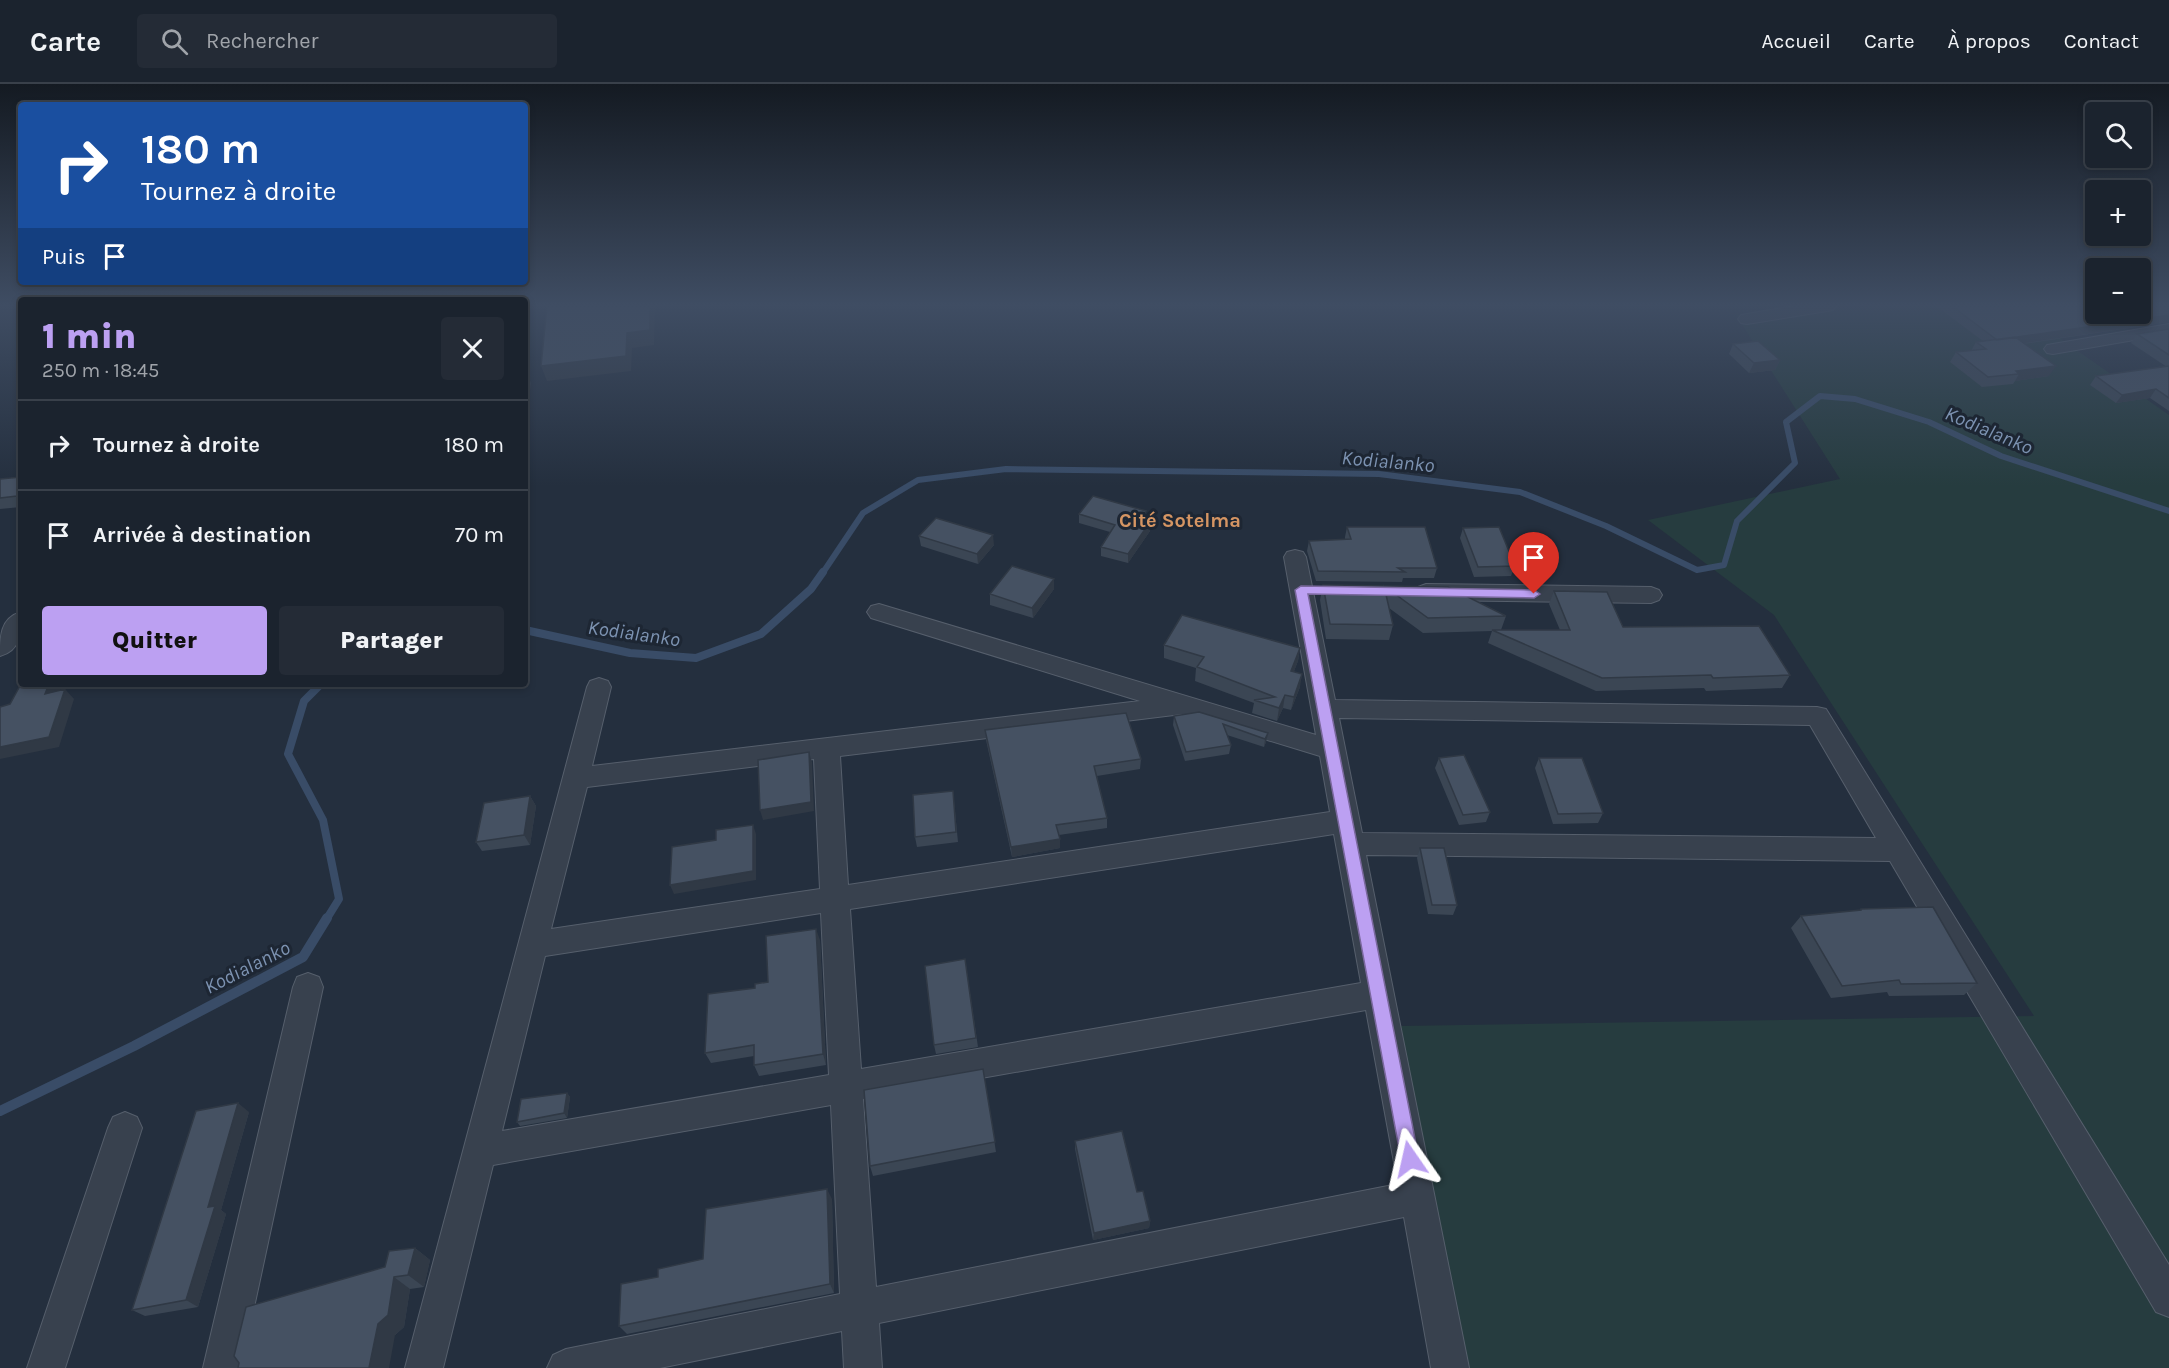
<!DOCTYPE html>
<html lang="fr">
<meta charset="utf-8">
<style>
body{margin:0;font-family:Karla,sans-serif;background:#242b36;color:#f1f3f6;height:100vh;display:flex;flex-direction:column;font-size:22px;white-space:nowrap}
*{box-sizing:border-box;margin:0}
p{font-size:20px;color:#a0a4aa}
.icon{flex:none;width:33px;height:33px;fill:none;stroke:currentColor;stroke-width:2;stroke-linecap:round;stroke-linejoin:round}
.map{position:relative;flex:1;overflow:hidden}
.details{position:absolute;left:18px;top:213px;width:510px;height:390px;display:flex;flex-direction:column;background:#1b232e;border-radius:6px;box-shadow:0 3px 9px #0003,0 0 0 2px #39404a}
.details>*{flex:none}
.guide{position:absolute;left:18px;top:18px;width:510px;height:183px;border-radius:6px;box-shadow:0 3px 9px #0003,0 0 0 2px #39404a;background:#1a4fa0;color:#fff;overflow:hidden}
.fabs{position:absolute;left:2085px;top:18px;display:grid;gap:12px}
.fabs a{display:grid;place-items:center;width:66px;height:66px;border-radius:6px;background:#1b232e;box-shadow:0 3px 9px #0003,0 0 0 2px #39404a;font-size:30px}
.pin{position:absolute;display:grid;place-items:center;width:51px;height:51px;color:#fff;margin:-62px -26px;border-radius:50% 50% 50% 0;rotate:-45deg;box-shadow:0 0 6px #0007}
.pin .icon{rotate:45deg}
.me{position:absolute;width:66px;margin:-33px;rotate:349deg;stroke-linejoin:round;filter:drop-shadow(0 0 4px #0008)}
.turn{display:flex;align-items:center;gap:21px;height:126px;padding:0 24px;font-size:27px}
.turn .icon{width:78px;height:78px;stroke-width:2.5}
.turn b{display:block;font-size:42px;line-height:51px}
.then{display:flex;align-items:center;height:57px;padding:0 24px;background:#0003;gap:12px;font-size:22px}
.round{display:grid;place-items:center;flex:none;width:63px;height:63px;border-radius:6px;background:#242b36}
.head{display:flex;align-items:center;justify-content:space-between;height:102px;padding:0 24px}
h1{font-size:36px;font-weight:800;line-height:45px;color:#bca0f2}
.cta{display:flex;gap:12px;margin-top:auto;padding:12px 24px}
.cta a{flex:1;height:69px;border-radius:6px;background:#bca0f2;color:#111;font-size:24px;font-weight:800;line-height:69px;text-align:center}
.cta a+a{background:#242b36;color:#f1f3f6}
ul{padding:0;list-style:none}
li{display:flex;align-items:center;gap:18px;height:90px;padding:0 24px;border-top:2px solid #39404a}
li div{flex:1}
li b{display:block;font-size:22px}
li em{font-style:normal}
header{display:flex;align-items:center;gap:36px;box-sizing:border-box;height:84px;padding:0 30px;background:#1b232e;border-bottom:2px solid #39404a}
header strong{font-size:28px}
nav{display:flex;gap:33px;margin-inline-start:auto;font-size:21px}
.search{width:420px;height:54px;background:#242b36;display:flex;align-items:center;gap:15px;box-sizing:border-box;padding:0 21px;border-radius:6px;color:#a0a4aa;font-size:22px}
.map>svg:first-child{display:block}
.green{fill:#263c3f}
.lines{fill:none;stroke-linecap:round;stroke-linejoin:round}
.stream-far2{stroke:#394c67;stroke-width:6}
.stream-far1{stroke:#394c67;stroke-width:8}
.stream{stroke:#394c67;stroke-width:10}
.minor-casing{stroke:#565f6c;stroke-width:2}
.minor{fill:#38414e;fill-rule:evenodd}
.wall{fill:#3b4654}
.shaded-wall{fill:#303945}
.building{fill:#455162;stroke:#303945;stroke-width:1.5}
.route{fill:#bca0f2;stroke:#7a689d;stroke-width:1.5}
.labels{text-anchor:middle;stroke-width:6;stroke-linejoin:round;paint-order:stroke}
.water-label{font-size:20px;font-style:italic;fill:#7c92b1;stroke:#1d2633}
.neighbourhood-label{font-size:20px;font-weight:bold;fill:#d59563;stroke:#1d2633}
</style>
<header>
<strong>Carte</strong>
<div class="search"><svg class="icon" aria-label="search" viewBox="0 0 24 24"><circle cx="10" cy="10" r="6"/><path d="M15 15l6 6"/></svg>Rechercher</div>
<nav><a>Accueil</a><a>Carte</a><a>À propos</a><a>Contact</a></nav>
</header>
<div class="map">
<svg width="2169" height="1284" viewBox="0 0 2169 1284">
<rect width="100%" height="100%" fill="#242f3e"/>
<!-- green -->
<path class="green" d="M1881 222H2014L2169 331V1284H1463L1401 942 2034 932 1774 531 1648 436 1840 395 1736 231Z"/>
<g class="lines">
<!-- stream-far2 -->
<path class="stream-far2" d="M822 490 863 429 918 396 1006 385 1379 390 1520 408 1606 442 1697 486 1724 481 1737 437 1795 379 1786 338 1820 312 1855 315 1929 338 2001 372 2169 427"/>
<!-- stream-far1 -->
<path class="stream-far1" d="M525 546 630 569 696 574 761 550 811 505 823 488
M321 600 304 617 288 670 323 736 339 815 326 836"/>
<!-- stream -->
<path class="stream" d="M0 1027 134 962 303 873 327 834"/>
<defs>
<path id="minor" d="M1794 222H1836L1833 226 1827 227 1747 240 1741 239 1738 235 1741 231 1747 230Z
M2169 240V250L2053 270 2047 269 2044 265 2047 261 2053 260Z
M1295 466 1303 468 1306 473 1335 616 1817 623 1826 625 2169 1181V1233L2156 1228 1890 777 1366 771 1469 1284H1431L1404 1133 879 1239 882 1284H844L842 1247 660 1284H547L553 1271 566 1265 840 1210 831 1021 493 1081 443 1284H405L587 603 590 597 599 594 608 597 611 603 592 682 1140 617 871 534 867 528 871 522 879 520 1316 651 1284 473 1287 468ZM1182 630 1320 672 1330 728 848 801 840 672ZM1339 634 1810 641 1876 754 1362 749ZM814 675 820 805 551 845 587 703ZM1334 750 1361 899 861 985 850 825ZM821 829 829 991 502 1047 545 872ZM1366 926 1398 1100 876 1203 863 1015Z
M1426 500 1651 503 1659 506 1662 511 1659 516 1651 519 1426 516 1418 513 1415 508 1418 503Z
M21 528C21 547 22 566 0 572 0 553 0 534 21 528Z
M308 889 319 893 323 903 241 1284H203L293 903 297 893Z
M125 1028 137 1033 142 1044 65 1284H27L108 1044 113 1033Z"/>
</defs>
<!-- minor casing -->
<use href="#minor" class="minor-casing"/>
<!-- minor -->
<use href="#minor" class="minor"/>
</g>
<!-- wall -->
<path class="wall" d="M1936 222H2096L2169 238 2024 260 2049 292 2015 297 2013 300 1982 303 1950 278 1956 268 1971 267 1976 258 1983 257Z
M2169 245V327L2150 314 2116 319 2090 301 2096 292 2167 283 2131 259 2137 250Z
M1733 260 1780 276 1775 286 1749 289 1729 270Z
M21 393V423L0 425V395Z
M1079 430 1145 436 1150 447 1128 479 1101 472V463L1110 448 1079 439Z
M1347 443 1437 484 1434 494H1403L1402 498 1316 497 1307 467 1309 457 1345 456V453Z
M1463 444 1515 482 1511 492 1474 493 1460 454Z
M919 452 994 461 978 480 921 462Z
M1323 501 1448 503 1506 532 1501 546H1560L1549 520 1554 507 1623 543 1790 591 1782 604 1706 607 1704 604 1596 607 1488 559 1492 547 1423 549 1389 524 1393 541 1389 556 1326 555 1320 516Z
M1054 505 1033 534 990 521V510Z
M1164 561 1300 564 1298 577 1294 587 1300 603 1291 626 1283 624 1277 637 1252 629 1254 619 1195 597 1196 584 1164 574Z
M1174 632 1268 649 1266 658 1264 663 1227 651 1231 661 1229 670 1185 677 1173 641Z
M985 646 1141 675 1140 685 1097 692 1107 734V744L1059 751 1060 764 1012 773 986 656Z
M1439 674 1490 728 1486 738 1459 741 1435 684Z
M1539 674 1603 729 1598 739 1553 740 1535 684Z
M530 712 536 722 530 761 482 767 476 758Z
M954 717 958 758 917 763 915 753Z
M1420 764 1457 821 1453 831 1428 830 1417 774Z
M1861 825 1977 899 1964 911 1889 912 1887 908 1831 914 1791 844 1801 832 1859 827Z
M820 856 826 981 759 992 754 981V972L711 979 705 969 755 904 768 898Z
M965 875 978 963 936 970 934 961Z
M983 985 996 1068 873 1092 870 1082Z
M567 1009 570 1013 567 1034 520 1042 517 1038Z
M249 1028 221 1126 226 1130 198 1223 145 1232 132 1226Z
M1075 1057 1150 1137 1149 1144 1093 1156 1075 1065Z
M832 1115 834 1209 627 1250 619 1242 658 1193 703 1175Z
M415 1164 430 1176 424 1203 410 1205 404 1243 395 1251 385 1183Z"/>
<!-- shaded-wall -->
<path class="shaded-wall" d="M650 222H655L654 261 632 264 631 287 547 297 541 282 627 249Z
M2169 231V238L1992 264 1998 256Z
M1780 276 1775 286 1749 289 1754 279Z
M2056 282 2049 292 2015 297 2019 290 2016 287Z
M525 285 531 299 527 329H525Z
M2156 305 2150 314 2116 319 2122 311Z
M21 407V417L17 412Z
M1146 427 1145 436 1140 444V435Z
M1150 438V447L1128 479V470Z
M993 451 994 461 978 480 977 470Z
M1054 495V505L1033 534 1032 524Z
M1300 564 1298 577 1289 600 1291 587Z
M1302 590 1300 603 1291 626 1294 613Z
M49 600H63L54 619 45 610Z
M65 605 74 615 59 663 0 675V663Z
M1285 611 1283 624 1277 637 1279 624Z
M1268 649 1266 658 1264 663 1265 655Z
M809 668 812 678 814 727 763 736 760 726Z
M530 712 536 722 530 761 524 751Z
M753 741 756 750V796L674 810 670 801Z
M1060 755V764L1012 773 1011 763Z
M816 845 820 856 826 981 823 970Z
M567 1009 570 1013 567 1034 564 1029Z
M238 1019 249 1028 221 1126 226 1130 198 1223 186 1216 208 1123Z
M827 1105 832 1115 834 1209 830 1200Z
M1150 1137 1149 1144 1093 1156 1094 1149Z
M415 1164 430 1176 424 1203 408 1191Z
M394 1193 410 1205 404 1243 395 1251 389 1284H369L378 1240Z"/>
<!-- building -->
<path class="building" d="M547 222H650V246L627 249 626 272 541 282Z
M1952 222H2096V230H2140V222H2169V231L1997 256Z
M2169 245V271L2137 250Z
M2015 253 2056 282 2016 287 2019 290 1988 293 1956 268 1986 265 1976 258Z
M1758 257 1780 276 1754 279 1733 260Z
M2169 282V314L2156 305 2122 311 2096 292Z
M21 393V407L17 412 0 414V395Z
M1093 412 1146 427 1140 435 1150 438 1128 470 1101 463 1115 441 1079 430Z
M936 434 993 451 977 470 919 452Z
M1347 443H1425L1437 484H1398L1405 488 1318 487 1309 457 1351 455Z
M1499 443 1515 482 1478 483 1463 444Z
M1012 482 1054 495 1032 524 990 510Z
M1323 501 1448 503 1506 532 1428 534 1384 502 1393 541 1330 540Z
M1554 507 1607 508 1623 543 1759 542 1790 591 1713 594 1711 591 1602 594 1492 546H1570Z
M1182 531 1300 564 1291 587 1302 590 1294 613 1285 611 1279 624 1254 616 1275 613 1197 583 1204 573 1164 561Z
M21 600H49L45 610 65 605 49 653 0 663V623L10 620Z
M1199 628 1268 649 1265 655 1223 640 1231 661 1186 668 1174 632Z
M1126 629 1141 675 1094 682 1107 734 1056 741 1060 755 1011 763 985 646Z
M809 668 811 718 760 726 758 676Z
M1464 671 1490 728 1463 731 1439 674Z
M1539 674H1582L1603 729 1558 730Z
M953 707 956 748 915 753 913 711Z
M530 712 524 751 476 758 484 719Z
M753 741V787L670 801 672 763 716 756V746Z
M1420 764H1444L1457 821H1432Z
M1933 823 1977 899 1901 900 1899 896 1842 902 1801 832 1861 826V825Z
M816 845 823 970 754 981V961L705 969 708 910 755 904V900L768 898 766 852Z
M965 875 976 954 934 961 925 882Z
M983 985 995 1058 870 1082 864 1006Z
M567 1009 564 1029 517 1038 521 1015Z
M238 1019 208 1123 215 1122 186 1216 132 1226 196 1027Z
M1122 1047 1137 1108 1143 1107 1150 1137 1094 1149 1075 1057Z
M827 1105 830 1200 619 1242 621 1200 658 1193V1185L703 1175 706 1125Z
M415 1164 408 1191 394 1193 388 1231 378 1240 369 1284H238L239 1279 234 1272 246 1223 385 1183 389 1167Z"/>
<!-- sky -->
<linearGradient id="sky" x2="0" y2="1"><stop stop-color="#141a22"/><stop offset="0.55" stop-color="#3f4d63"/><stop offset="1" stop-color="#3f4d63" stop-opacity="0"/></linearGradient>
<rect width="2169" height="402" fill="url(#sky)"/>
<!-- route -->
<path class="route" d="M1301 502 1534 506 1540 510 1534 514 1308 510 1419 1075 1417 1082 1410 1084 1404 1082 1401 1075 1295 506Z"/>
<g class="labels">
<!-- water labels -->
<g class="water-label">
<text transform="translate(1989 346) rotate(23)" y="7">Kodialanko</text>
<text transform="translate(1388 377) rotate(5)" y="7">Kodialanko</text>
<text transform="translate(634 549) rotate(8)" y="7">Kodialanko</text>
<text transform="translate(247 883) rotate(-27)" y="7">Kodialanko</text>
</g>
<!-- neighbourhood labels -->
<g class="neighbourhood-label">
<text x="1180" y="443">Cité Sotelma</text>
</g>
</g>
</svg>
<div class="fabs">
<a><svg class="icon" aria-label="search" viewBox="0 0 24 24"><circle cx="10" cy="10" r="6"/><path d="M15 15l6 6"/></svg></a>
<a>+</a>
<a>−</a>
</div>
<div class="pin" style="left:1534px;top:510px;background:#d93025"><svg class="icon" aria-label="arrive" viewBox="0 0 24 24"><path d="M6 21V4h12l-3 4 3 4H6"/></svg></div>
<svg class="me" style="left:1410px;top:1075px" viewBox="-20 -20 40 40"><path d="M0-17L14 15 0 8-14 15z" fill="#bca0f2" stroke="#fff" stroke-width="4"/></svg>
<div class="guide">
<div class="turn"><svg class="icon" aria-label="right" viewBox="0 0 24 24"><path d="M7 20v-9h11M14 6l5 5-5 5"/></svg><div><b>180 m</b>Tournez à droite</div></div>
<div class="then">Puis<svg class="icon" aria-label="arrive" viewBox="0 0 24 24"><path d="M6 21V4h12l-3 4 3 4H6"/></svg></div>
</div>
<section class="details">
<div class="head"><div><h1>1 min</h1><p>250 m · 18:45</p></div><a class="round"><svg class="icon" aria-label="close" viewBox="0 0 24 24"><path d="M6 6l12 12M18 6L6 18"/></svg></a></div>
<ul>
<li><svg class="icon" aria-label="right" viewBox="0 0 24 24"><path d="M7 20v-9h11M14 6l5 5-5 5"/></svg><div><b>Tournez à droite</b></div><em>180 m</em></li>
<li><svg class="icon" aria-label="arrive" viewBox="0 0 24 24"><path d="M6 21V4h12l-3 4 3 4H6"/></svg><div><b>Arrivée à destination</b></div><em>70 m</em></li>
</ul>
<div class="cta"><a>Quitter</a><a>Partager</a></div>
</section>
</div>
